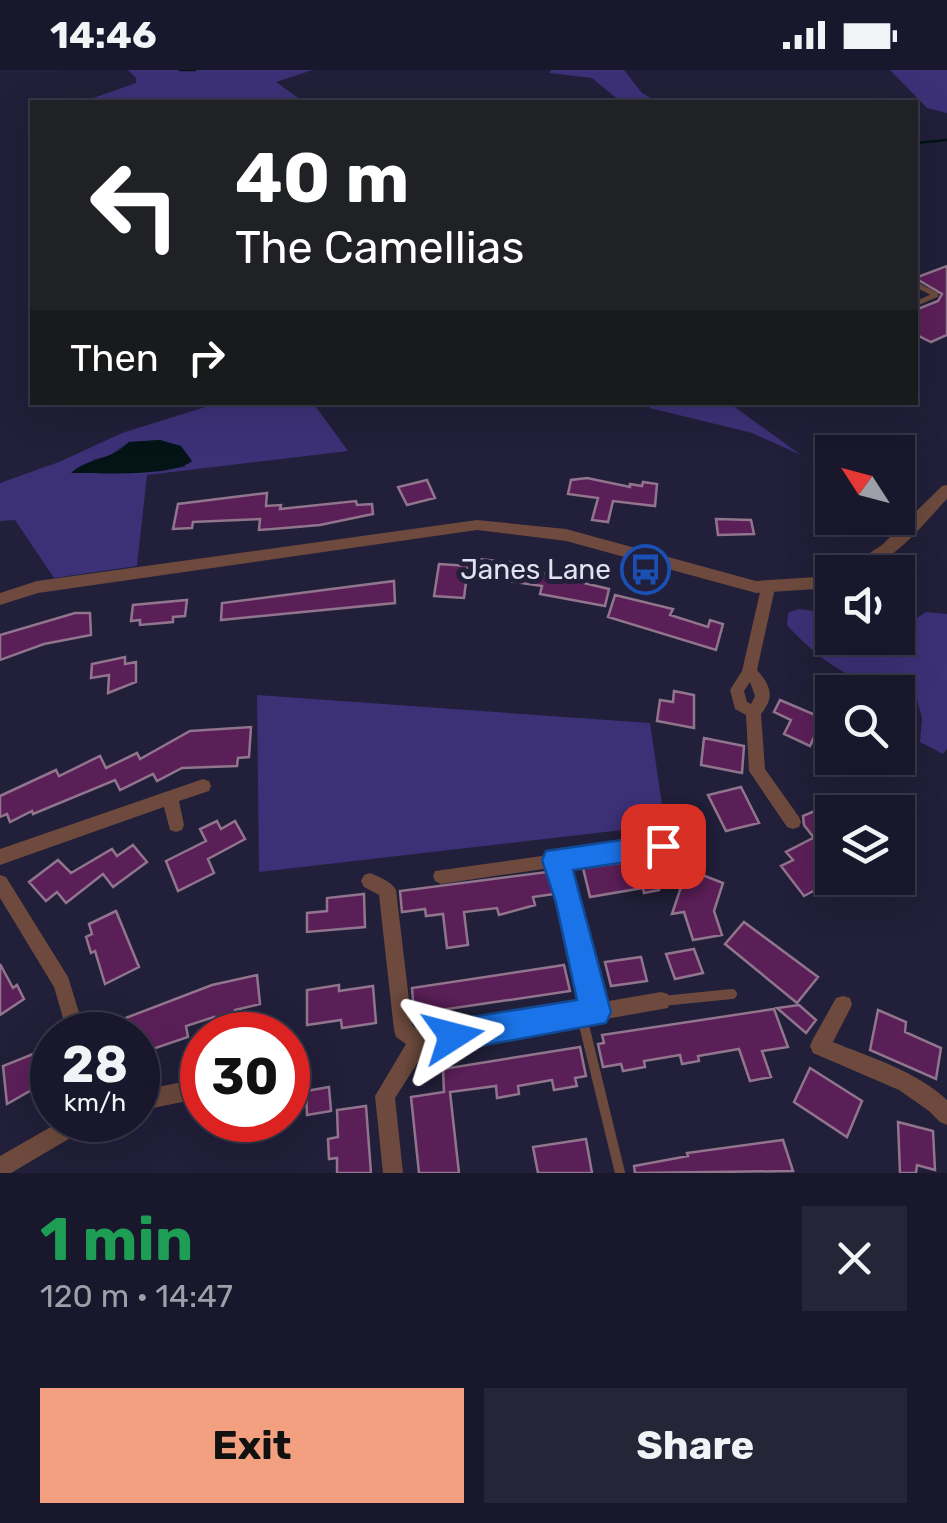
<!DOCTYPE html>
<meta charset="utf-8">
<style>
body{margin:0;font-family:Rubik,sans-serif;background:#262437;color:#f1f3f6;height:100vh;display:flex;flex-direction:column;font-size:38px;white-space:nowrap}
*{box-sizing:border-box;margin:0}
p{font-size:32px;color:#9f9fa9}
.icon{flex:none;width:55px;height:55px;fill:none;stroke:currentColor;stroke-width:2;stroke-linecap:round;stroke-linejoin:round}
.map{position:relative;height:1103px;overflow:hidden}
.sheet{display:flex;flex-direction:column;background:#19172b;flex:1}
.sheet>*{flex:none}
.banner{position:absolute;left:30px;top:30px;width:888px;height:305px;border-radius:0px;box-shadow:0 10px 40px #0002,0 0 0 2px #373647;background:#202124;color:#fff;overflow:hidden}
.needle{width:65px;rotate:306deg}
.controls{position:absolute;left:815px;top:365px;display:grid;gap:20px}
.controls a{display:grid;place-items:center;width:100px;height:100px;border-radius:0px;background:#19172b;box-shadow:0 10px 40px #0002,0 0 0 2px #373647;font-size:50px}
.speed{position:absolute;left:30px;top:942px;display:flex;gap:20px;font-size:50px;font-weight:700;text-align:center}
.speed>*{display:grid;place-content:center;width:130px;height:130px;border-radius:50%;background:#19172b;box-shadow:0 10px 40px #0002,0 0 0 2px #373647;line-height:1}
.speed small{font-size:25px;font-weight:400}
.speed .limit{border:15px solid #d22;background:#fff;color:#111}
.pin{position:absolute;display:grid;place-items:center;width:85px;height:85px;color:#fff;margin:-42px;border-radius:20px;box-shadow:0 5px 15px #0006}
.me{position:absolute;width:110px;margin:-55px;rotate:81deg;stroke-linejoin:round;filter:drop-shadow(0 0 8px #0008)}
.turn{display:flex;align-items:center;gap:35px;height:210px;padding:0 40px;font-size:45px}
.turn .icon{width:130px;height:130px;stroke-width:2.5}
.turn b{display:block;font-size:70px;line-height:85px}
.then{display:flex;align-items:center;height:95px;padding:0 40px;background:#0003;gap:20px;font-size:38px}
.round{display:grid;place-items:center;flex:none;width:105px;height:105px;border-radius:0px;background:#262437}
.head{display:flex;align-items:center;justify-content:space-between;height:170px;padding:0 40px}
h1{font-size:60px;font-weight:700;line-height:75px;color:#1e9e55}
.primary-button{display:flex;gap:20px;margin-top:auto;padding:20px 40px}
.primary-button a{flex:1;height:115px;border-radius:0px;background:#f2a080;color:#111;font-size:40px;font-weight:700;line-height:115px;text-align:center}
.primary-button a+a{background:#262437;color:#f1f3f6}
.status{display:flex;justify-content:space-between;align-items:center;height:70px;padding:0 50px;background:#19172b;direction:ltr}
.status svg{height:28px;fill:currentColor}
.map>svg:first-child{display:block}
.green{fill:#3c3177;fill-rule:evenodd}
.water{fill:#041316}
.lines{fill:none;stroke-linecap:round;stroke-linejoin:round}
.stream{stroke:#041316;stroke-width:2.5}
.building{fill:#5b1f58;stroke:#90758d;stroke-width:2.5}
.service-far1{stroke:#6d4a3d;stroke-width:5}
.service{stroke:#6d4a3d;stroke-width:10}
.minor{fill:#6d4a3d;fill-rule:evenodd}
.tertiary{fill:#6d4a3d;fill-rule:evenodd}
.route{fill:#1a73e8;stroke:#114b97;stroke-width:2.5}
.labels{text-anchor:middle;stroke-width:10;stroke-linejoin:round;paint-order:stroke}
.poi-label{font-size:28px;fill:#e1e1f2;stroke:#211f39;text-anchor:end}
</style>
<div class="status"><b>14:46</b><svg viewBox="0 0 49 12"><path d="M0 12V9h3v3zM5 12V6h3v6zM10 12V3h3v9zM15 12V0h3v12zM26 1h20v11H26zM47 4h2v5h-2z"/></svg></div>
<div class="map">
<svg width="947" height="1103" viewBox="0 0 947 1103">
<rect width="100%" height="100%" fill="#211f39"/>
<!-- green -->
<path class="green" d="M128 0H313L276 12 304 32H82L136 13V8Z
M551 0H624L642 23 658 32H621L592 8 549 3Z
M890 0H947V43L927 38Z
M218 333H313L348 381 147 405 137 496 54 508 15 450 0 451V413L59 392 122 363ZM160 370 186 397 127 400 92 390 109 386 129 372Z
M644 333H729L801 385 752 363 650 338Z
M798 539 832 543V568H898V546L911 552 926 542 947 544V679L943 684 920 672 922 648 917 630C897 619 878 616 857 608 832 599 805 575 787 555L788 543Z
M257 625 650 653 665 755 259 802Z"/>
<!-- water -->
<path class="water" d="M160 370 181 376 192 391C175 407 97 403 71 403 88 387 114 390 129 372Z"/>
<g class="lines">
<!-- stream -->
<path class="stream" d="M180 0H195
M917 73 947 70"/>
</g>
<!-- building -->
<path class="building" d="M947 196V265L931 272 915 264V240L938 231 942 224 915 208Z
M587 408 630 417V414L642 416 643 412 657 414 655 436 613 431 608 452 592 450 598 428 568 424 571 410Z
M427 410 435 428 407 435 398 417Z
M267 423 266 436 281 435 280 439 356 431 357 435 372 434 373 444 320 455 273 459 259 460 260 449 193 452 192 458 173 459 178 434Z
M716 449 751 450 754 464 718 465Z
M478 489 539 495 538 502 609 519 605 536 540 524 542 516 474 506Z
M439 494 468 496 464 528 434 526Z
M394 511 395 533 221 550 222 533Z
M615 525 673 539 670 545 708 557 710 550 723 554 716 580 608 547Z
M187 530 185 546 173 547V552L140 555V550L131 551 133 535Z
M75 543H90L91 565 44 574 0 590V565Z
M125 587V594L136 592V612L108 623 109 605 91 608 92 594Z
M674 621 694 625V658L657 651 660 630 673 632Z
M780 630 832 652V676L814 667 810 676 784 664 791 650 774 642Z
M251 657 249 687 238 688 237 696 182 698 157 711 153 704 120 720 115 710 33 744 32 741 10 752 7 744 0 747V726L56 700 59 706 100 686 106 698 137 683 140 689 190 661Z
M704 668 744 676 742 703 701 695Z
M741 717 759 753 726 761 708 725Z
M819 739 832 759 814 768 804 755 803 746Z
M217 751 221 759 235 751 245 769 208 789 214 803 178 821 166 791 206 771 200 759Z
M813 768 832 791V811L804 826 781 796 793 790 786 782Z
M133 775 147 792 113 817 103 804 66 833 57 822 46 831 29 812 58 790 71 803 112 779 117 786Z
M650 789 659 820 644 823 643 818 590 827 583 798Z
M687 799 723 813 714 841 722 865 693 870 684 842 672 844Z
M547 802 554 824 533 827 535 835 499 845 497 838 464 842 468 875 447 878 443 844 426 846 425 839 402 842 400 821Z
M364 824 365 857 307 862V843L327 841V828Z
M116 841 139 897 105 914 95 881 91 883 86 867 92 864 89 854Z
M744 852 818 907 797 933 725 874Z
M694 879 703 903 675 909 666 884Z
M641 887 647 911 611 916 605 892Z
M0 894 13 918 17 915 24 929 0 945Z
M564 895 570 921 414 944 412 918Z
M257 905 260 934 235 940V951L214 956V947L186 956 188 967 138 984V965H113L110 954 212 915Z
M339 915V921L373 916 376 953 342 958 341 950 307 955V920Z
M799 935 816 950 806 963 777 938Z
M774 939 788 977 762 981 771 1007 750 1011 739 979 698 986 699 991 682 994 680 985 644 991 645 997 623 1001 621 994 603 997 598 974 604 973 602 965Z
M878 940 906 952 905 962 941 978 936 1009 870 980Z
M580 977 586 1006 575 1008 577 1016 554 1020 552 1010 518 1016 519 1024 497 1028 496 1016 450 1022 459 1103H419L411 1027 444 1022 443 999Z
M38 982 42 1014 7 1034 3 996Z
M810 998 862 1031 847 1067 794 1032Z
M329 1017 331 1041 307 1045 306 1021Z
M366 1036 371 1103H337V1088L329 1089 328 1069 338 1067 337 1040Z
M898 1052 933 1061 935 1100 917 1095 916 1103H900Z
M586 1069 592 1103H538L533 1077Z
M783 1070 793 1101 635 1103 634 1096 688 1086 687 1083Z"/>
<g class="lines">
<!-- service-far1 -->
<path class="service-far1" d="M915 214 936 225 915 234"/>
<!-- service -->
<path class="service" d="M662 931 732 924
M582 947 620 1103"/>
<!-- minor -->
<path class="minor" d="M768 513 775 518 757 600C771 616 775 627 761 644L765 699 799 747 801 752 799 757 793 759 787 757 749 701 746 645 735 639 730 620 742 601 761 518ZM750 612 755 626 751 634 747 632 744 621Z
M203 709 209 711 211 716 209 721 179 731 184 755 182 760 176 762 170 760 164 737 0 795V779Z
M663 769 669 771 671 776 669 781 663 783 566 796 580 833 603 932 661 922 668 924 670 931 668 938 425 981 395 1028 403 1103H383L375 1026 406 974 396 967 394 960 379 825 364 817 361 811 364 805 370 803C379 807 391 811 396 820L412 955 421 962 585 935 562 833 550 798 441 814 435 811 433 806 435 801Z
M0 805 6 807 68 907 86 965H68L54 917 0 828Z
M843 926 850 928 852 935 833 972C872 988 916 1001 947 1030V1055L940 1052 929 1041 899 1020 813 983 810 976 813 969 836 928Z
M202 1008V1028L138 1041V1021Z
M63 1050H92L89 1057 11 1103H0V1086Z"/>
<!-- tertiary -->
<path class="tertiary" d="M947 415V429C919 458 888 502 845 502L847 498 882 475 942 416Z
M477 450 566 459 756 511 832 506V518L756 523 566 471 477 460 38 523 0 535V523L37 511Z"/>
</g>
<!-- route -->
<path class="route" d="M663 764 673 768 677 776 673 785 573 800 611 942 606 953 453 981 442 977 438 966 442 954 453 950 577 930 556 833 542 790 546 781Z"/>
<!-- icons -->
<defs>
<symbol id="bus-ring" viewBox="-11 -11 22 22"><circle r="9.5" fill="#211f39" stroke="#1a4fb4" stroke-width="1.5"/><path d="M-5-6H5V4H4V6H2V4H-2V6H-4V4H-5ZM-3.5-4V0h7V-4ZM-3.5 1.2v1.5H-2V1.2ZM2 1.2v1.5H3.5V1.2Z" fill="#1a4fb4"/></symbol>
</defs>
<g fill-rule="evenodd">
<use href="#bus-ring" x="618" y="472" width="55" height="55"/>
</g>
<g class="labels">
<!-- poi labels -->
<g class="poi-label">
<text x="611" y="509">Janes Lane</text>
</g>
</g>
</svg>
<div class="controls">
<a><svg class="needle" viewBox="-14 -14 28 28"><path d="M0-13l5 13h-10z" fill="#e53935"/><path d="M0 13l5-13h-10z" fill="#9f9fa9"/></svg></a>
<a><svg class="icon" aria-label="sound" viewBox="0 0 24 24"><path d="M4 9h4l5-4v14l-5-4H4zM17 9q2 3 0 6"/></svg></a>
<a><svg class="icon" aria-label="search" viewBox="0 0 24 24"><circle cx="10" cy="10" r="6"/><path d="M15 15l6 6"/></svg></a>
<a><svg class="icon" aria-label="layers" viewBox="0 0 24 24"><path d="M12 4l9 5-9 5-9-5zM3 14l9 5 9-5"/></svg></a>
</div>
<div class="speed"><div>28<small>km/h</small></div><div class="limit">30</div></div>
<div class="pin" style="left:663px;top:776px;background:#d93025"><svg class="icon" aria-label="arrive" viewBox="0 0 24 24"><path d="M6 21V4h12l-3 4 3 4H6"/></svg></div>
<svg class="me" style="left:453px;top:966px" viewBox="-20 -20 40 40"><path d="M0-17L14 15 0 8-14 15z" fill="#1a73e8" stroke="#fff" stroke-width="4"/></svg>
<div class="banner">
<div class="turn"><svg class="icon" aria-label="left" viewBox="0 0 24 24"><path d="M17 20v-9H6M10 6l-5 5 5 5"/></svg><div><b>40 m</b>The Camellias</div></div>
<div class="then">Then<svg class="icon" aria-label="right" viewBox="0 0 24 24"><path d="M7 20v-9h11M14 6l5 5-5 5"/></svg></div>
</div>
</div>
<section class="sheet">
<div class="head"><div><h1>1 min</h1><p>120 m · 14:47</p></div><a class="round"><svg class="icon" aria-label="close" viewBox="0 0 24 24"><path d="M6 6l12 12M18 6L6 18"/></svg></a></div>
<div class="primary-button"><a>Exit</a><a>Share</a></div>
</section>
